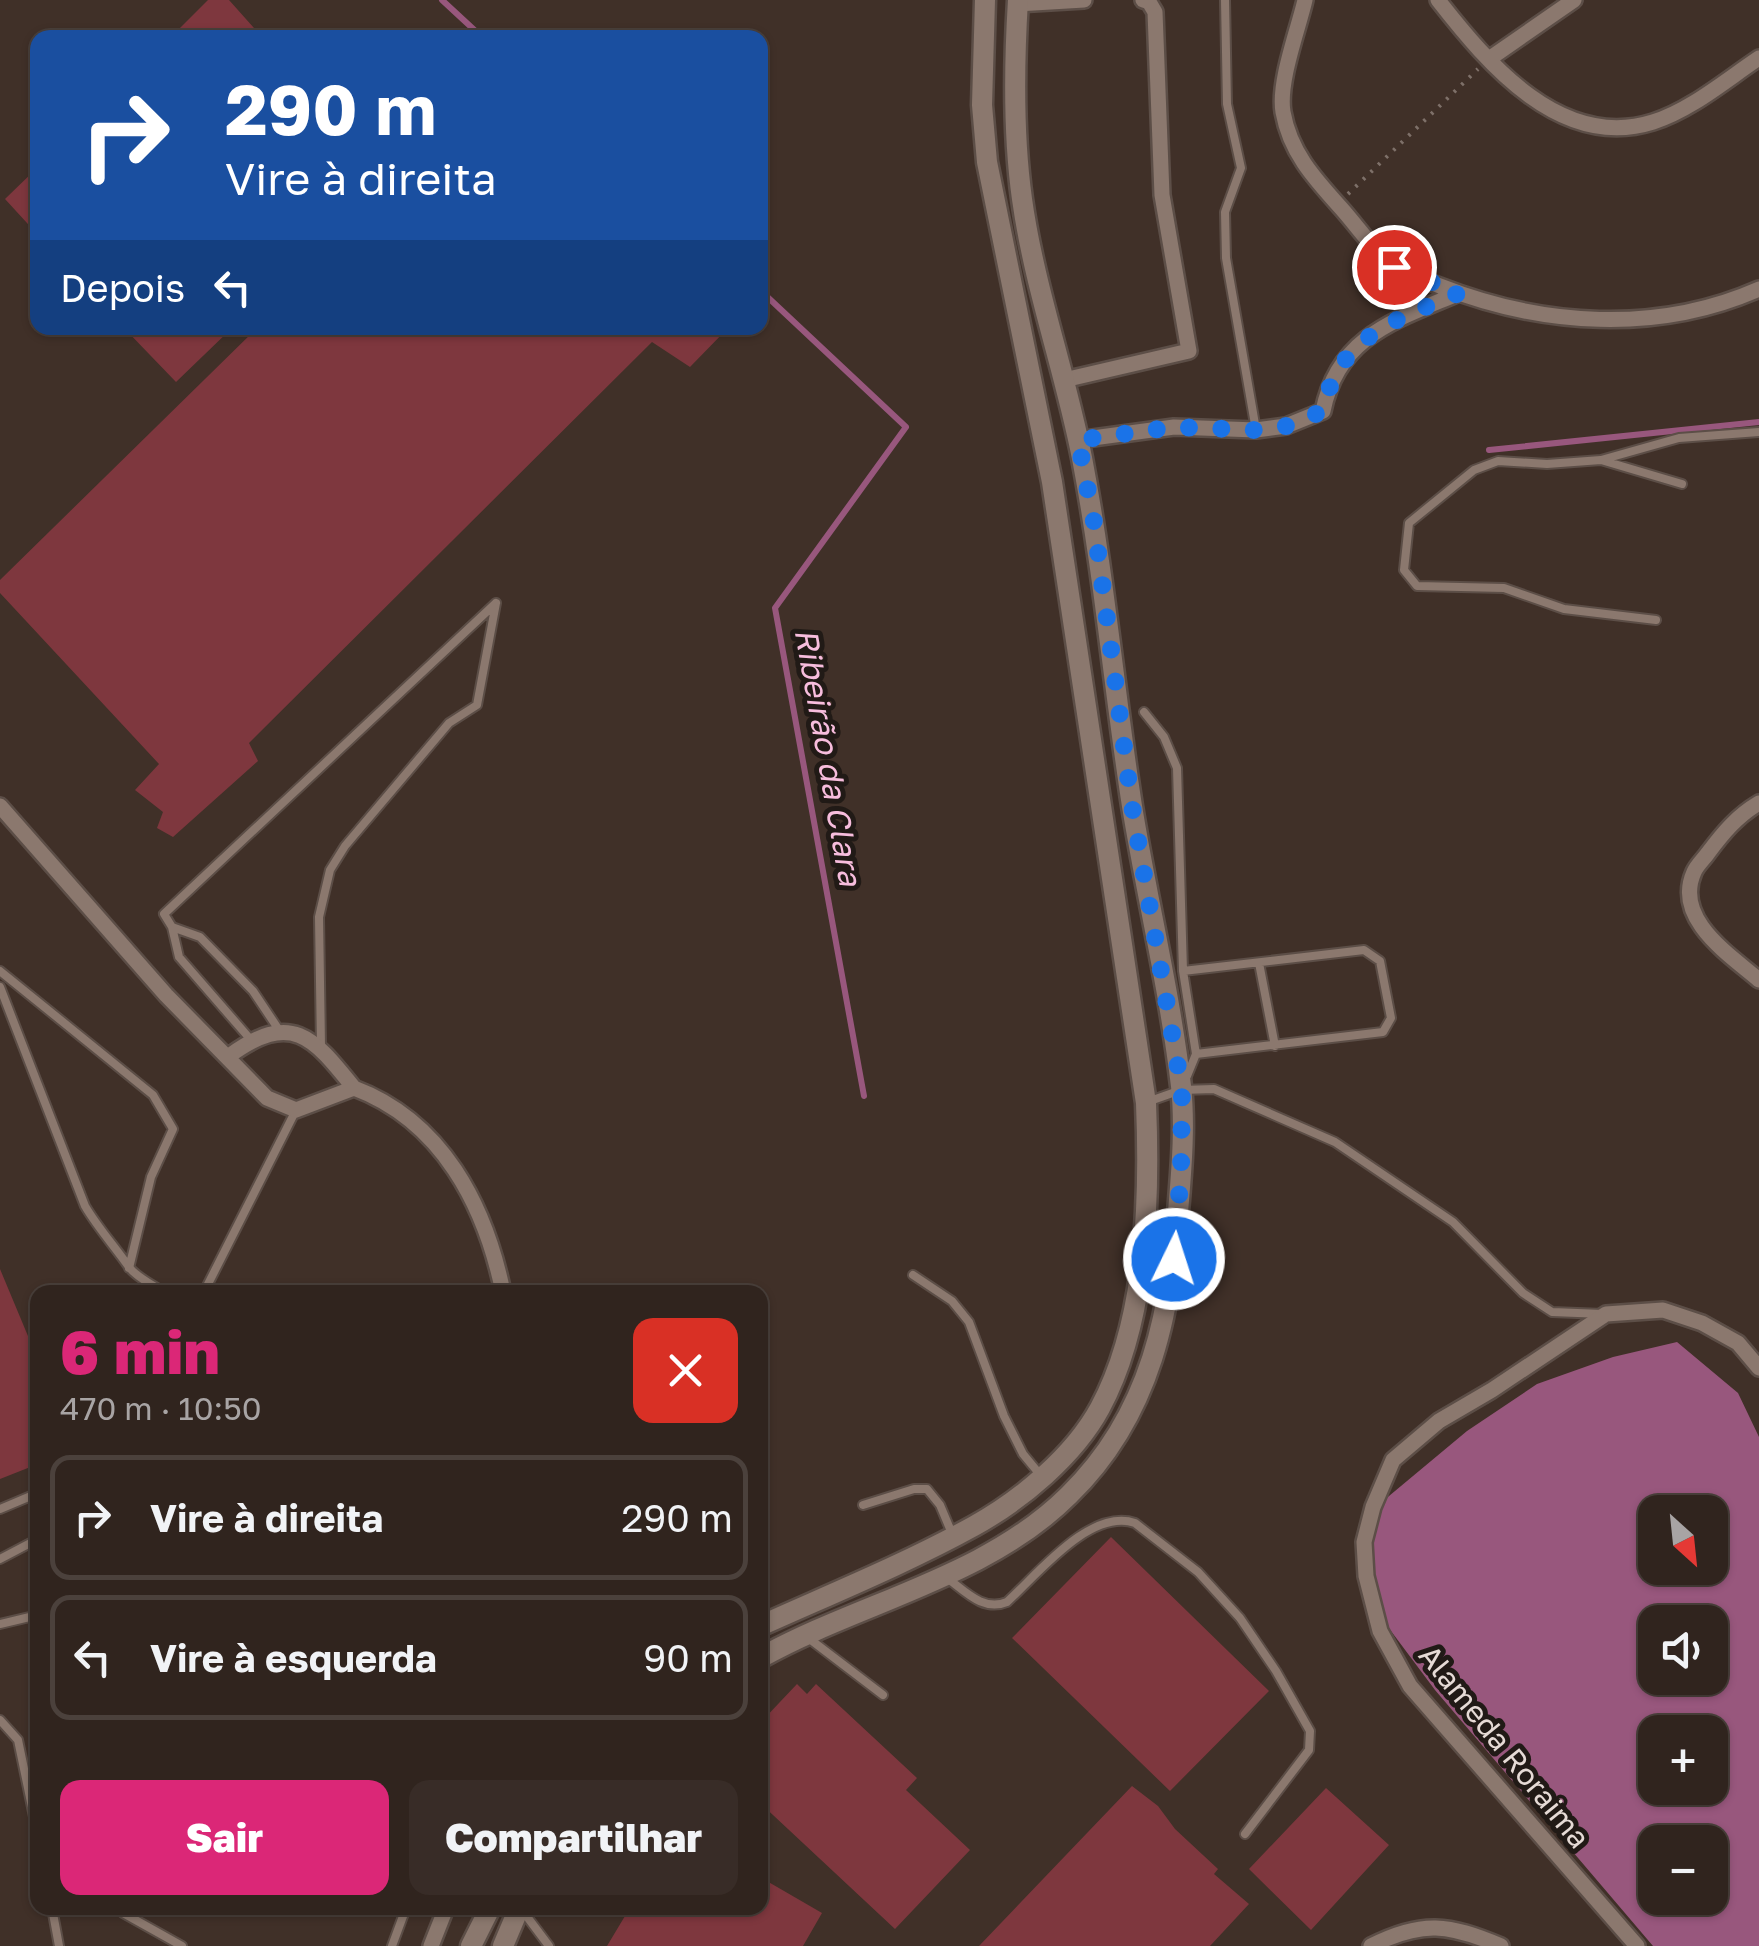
<!DOCTYPE html>
<html lang="pt">
<meta charset="utf-8">
<style>
body{margin:0;font-family:"Golos Text",sans-serif;background:#382c27;color:#f1f3f6;height:100vh;display:flex;flex-direction:column;font-size:38px;white-space:nowrap}
*{box-sizing:border-box;margin:0}
p{font-size:32px;color:#a8a4a4}
.icon{flex:none;width:55px;height:55px;fill:none;stroke:currentColor;stroke-width:2;stroke-linecap:round;stroke-linejoin:round}
.map{position:relative;flex:1;overflow:hidden}
.details{position:absolute;left:30px;top:1285px;width:738px;height:630px;display:flex;flex-direction:column;background:#30241e;border-radius:20px;box-shadow:0 2px 8px #0004,0 0 0 2px #4b413c}
.details>*{flex:none}
.guide{position:absolute;left:30px;top:30px;width:738px;height:305px;border-radius:20px;box-shadow:0 2px 8px #0004,0 0 0 2px #4b413c;background:#1a4fa0;color:#fff;overflow:hidden}
.needle{width:65px;rotate:153deg}
.fabs{position:absolute;left:1638px;top:1495px;display:grid;gap:20px}
.fabs a{display:grid;place-items:center;width:90px;height:90px;border-radius:20px;background:#30241e;box-shadow:0 2px 8px #0004,0 0 0 2px #4b413c;font-size:50px}
.pin{position:absolute;display:grid;place-items:center;width:85px;height:85px;color:#fff;margin:-42px;border:5px solid #fff;border-radius:50%;box-shadow:0 2px 10px #0007}
.me{position:absolute;width:110px;margin:-55px;rotate:4deg;stroke-linejoin:round;filter:drop-shadow(0 0 8px #0008)}
.turn{display:flex;align-items:center;gap:35px;height:210px;padding:0 30px;font-size:45px}
.turn .icon{width:130px;height:130px;stroke-width:2.5}
.turn b{display:block;font-size:70px;line-height:85px}
.then{display:flex;align-items:center;height:95px;padding:0 30px;background:#0003;gap:20px;font-size:38px}
.round{display:grid;place-items:center;flex:none;width:105px;height:105px;border-radius:20px;background:#382c27}
.headline{display:flex;align-items:center;justify-content:space-between;height:170px;padding:0 30px}
h1{font-size:60px;font-weight:800;line-height:75px;color:#db2777}
.cta{display:flex;gap:20px;margin-top:auto;padding:20px 30px}
.cta a{flex:1;height:115px;border-radius:20px;background:#db2777;color:#fff;font-size:40px;font-weight:800;line-height:115px;text-align:center}
.cta a+a{background:#382c27;color:#f1f3f6}
ul{padding:0;list-style:none}
li{display:flex;align-items:center;gap:30px;height:125px;margin:0 20px 15px;padding:0 10px;border:5px solid #4b413c;border-radius:20px}
li div{flex:1}
li b{display:block;font-size:38px}
li em{font-style:normal}
.map>svg:first-child{display:block}
.water{fill:#98577d;fill-rule:evenodd}
.lines{fill:none;stroke-linecap:round;stroke-linejoin:round}
.stream{stroke:#98577d;stroke-width:6}
.building{fill:#7e373e}
.service-casing{stroke:#5c4e47;stroke-width:12}
.minor-casing{stroke:#5c4e47;stroke-width:20}
.secondary-casing{stroke:#5c4e47;stroke-width:25}
.path{stroke:#7e7069;stroke-width:4;stroke-dasharray:2.5 8;stroke-linecap:butt}
.service{stroke:#8b786e;stroke-width:8}
.minor{stroke:#8b786e;stroke-width:15}
.secondary{stroke:#8b786e;stroke-width:20}
.route{stroke:#1a73e8;stroke-width:18;stroke-dasharray:0 32.4}
.labels{text-anchor:middle;stroke-width:10;stroke-linejoin:round;paint-order:stroke}
.street-label{font-size:30px;fill:#e6dbd6;stroke:#211a16}
.water-label{font-size:32px;font-style:italic;fill:#f7bddd;stroke:#211a16}
</style>
<div class="map">
<svg width="1759" height="1946" viewBox="0 0 1759 1946">
<rect width="100%" height="100%" fill="#403028"/>
<!-- water -->
<path class="water" d="M1677 1342 1738 1393 1759 1437V1946H1653L1435 1690 1385 1623 1366 1560 1377 1506 1467 1431 1537 1384 1613 1357ZM1655 1512H1710V1568H1655ZM1655 1622H1710V1678H1655ZM1655 1732H1710V1788H1655ZM1655 1842H1710V1898H1655Z"/>
<g class="lines">
<!-- stream -->
<path class="stream" d="M442 0 483 38
M760 290 906 427 775 608 864 1096
M1489 450 1759 422"/>
</g>
<!-- building -->
<path class="building" d="M208 0H229L263 38H170Z
M38 167V235L5 199Z
M124 328H232L176 382Z
M257 328H728L690 367 652 342 249 743 258 761 173 837 157 828 163 812 135 790 159 764 0 593V580Z
M0 1269 38 1360V1464L0 1479Z
M1111 1537 1269 1691 1170 1791 1012 1638Z
M797 1684 807 1694 816 1684 917 1778 906 1790 970 1850 895 1929 760 1803V1723Z
M1132 1786 1158 1806 1175 1829 1218 1869 1214 1874 1249 1904 1210 1946H979Z
M1326 1788 1389 1845 1311 1930 1249 1869Z
M760 1877 822 1913 803 1946H607L625 1916 614 1908H760Z"/>
<g class="lines">
<defs>
<path id="service" d="M1225 0 1227 104 1241 168 1225 212 1226 258 1256 430
M1601 460 1682 484
M1656 620 1564 609 1504 588 1417 586 1404 570 1409 523 1474 470 1498 461 1547 464 1601 460 1679 438 1759 432
M1144 712 1164 737 1177 768 1183 971 1196 1054 1187 1076
M172 927 200 937 253 991 281 1033
M1259 963 1275 1046
M0 971 153 1095 173 1129 151 1177 129 1268
M1183 971 1364 950 1380 961 1391 1018 1383 1032 1196 1054
M0 987 85 1206C98 1228 115 1247 129 1267 136 1277 153 1285 163 1292
M251 1040 179 957 172 927 164 914 496 603
M321 1046 319 917 330 870 345 846 449 723 477 705 496 603
M1150 1101 1181 1090 1214 1089 1335 1142 1453 1222 1523 1293 1552 1312 1603 1314
M913 1275 952 1301 969 1322 1004 1416 1023 1454 1042 1477
M204 1292 296 1110
M863 1505 914 1489H927L940 1505 953 1536
M0 1509 38 1493
M0 1559 38 1539
M947 1578C965 1591 983 1612 1007 1602 1038 1574 1090 1508 1135 1523L1198 1572 1240 1618 1276 1671 1310 1731 1309 1750 1245 1834
M0 1624 38 1615
M807 1637 883 1695
M0 1720 18 1740 38 1836
M52 1908 59 1946
M118 1908 123 1913 182 1946
M522 1910 549 1946
M392 1946 406 1908"/>
<path id="minor" d="M1305 0C1298 30 1278 82 1283 112 1290 152 1314 178 1341 208 1357 226 1373 249 1391 265 1403 275 1425 280 1440 286 1542 326 1657 334 1759 289
M1438 0C1488 64 1561 151 1653 122 1691 110 1726 80 1759 58
M1017 4 1084 0
M1489 59 1574 0
M1064 380 1189 351 1162 195 1155 12 1149 2 1143 0
M1078 440 1174 427 1256 430 1286 426 1323 411C1338 336 1396 320 1459 293
M1759 803C1737 816 1723 833 1708 853 1704 859 1697 865 1694 872 1673 919 1730 955 1759 980
M0 806 166 995 267 1098 296 1110 354 1088
M229 1056C292 1010 313 1037 354 1088
M354 1088C442 1121 485 1205 503 1292
M431 1946 446 1908
M1371 1946C1422 1920 1449 1924 1501 1946
M1637 1946 1410 1686 1380 1631 1366 1576 1364 1542 1373 1507 1393 1460 1439 1421 1492 1390 1606 1314 1663 1310 1702 1323 1738 1343 1759 1368"/>
<path id="secondary" d="M760 1626C831 1594 905 1564 974 1526 1021 1500 1074 1456 1100 1408 1147 1321 1150 1199 1146 1103L1052 482 987 162 982 105 985 0
M760 1658C860 1602 986 1578 1069 1495 1152 1414 1171 1310 1179 1200 1182 1163 1185 1123 1181 1086 1170 992 1147 899 1132 806 1114 690 1104 573 1082 458 1065 371 1034 286 1022 199 1013 134 1014 65 1018 0
M471 1946 490 1908
M503 1946 519 1908"/>
</defs>
<!-- service casing -->
<use href="#service" class="service-casing"/>
<!-- minor casing -->
<use href="#minor" class="minor-casing"/>
<!-- secondary casing -->
<use href="#secondary" class="secondary-casing"/>
<!-- path -->
<path class="path" d="M1348 194 1478 69"/>
<!-- service -->
<use href="#service" class="service"/>
<!-- minor -->
<use href="#minor" class="minor"/>
<!-- secondary -->
<use href="#secondary" class="secondary"/>
</g>
<g class="lines">
<!-- route -->
<path class="route" d="M1174 1259 1181 1172 1182 1090 1132 806 1094 522 1078 440 1174 427 1256 430 1286 426 1323 411C1338 336 1396 320 1459 293L1394 267"/>
</g>
<g class="labels">
<!-- street labels -->
<g class="street-label">
<text transform="translate(1504 1747) rotate(51)" y="10">Alameda Roraima</text>
</g>
<!-- water labels -->
<g class="water-label">
<text transform="translate(828 757) rotate(80)" y="11">Ribeirão da Clara</text>
</g>
</g>
</svg>
<div class="fabs">
<a><svg class="needle" viewBox="-14 -14 28 28"><path d="M0-13l5 13h-10z" fill="#e53935"/><path d="M0 13l5-13h-10z" fill="#a8a4a4"/></svg></a>
<a><svg class="icon" aria-label="sound" viewBox="0 0 24 24"><path d="M4 9h4l5-4v14l-5-4H4zM17 9q2 3 0 6"/></svg></a>
<a>+</a>
<a>−</a>
</div>
<div class="pin" style="left:1394px;top:267px;background:#d93025"><svg class="icon" aria-label="arrive" viewBox="0 0 24 24"><path d="M6 21V4h12l-3 4 3 4H6"/></svg></div>
<svg class="me" style="left:1174px;top:1259px" viewBox="-20 -20 40 40"><circle r="17" fill="#1a73e8" stroke="#fff" stroke-width="3"/><path d="M0-11L8 9 0 5-8 9z" fill="#fff"/></svg>
<div class="guide">
<div class="turn"><svg class="icon" aria-label="right" viewBox="0 0 24 24"><path d="M7 20v-9h11M14 6l5 5-5 5"/></svg><div><b>290 m</b>Vire à direita</div></div>
<div class="then">Depois<svg class="icon" aria-label="left" viewBox="0 0 24 24"><path d="M17 20v-9H6M10 6l-5 5 5 5"/></svg></div>
</div>
<section class="details">
<div class="headline"><div><h1>6 min</h1><p>470 m · 10:50</p></div><a class="round" style="background:#d93025;color:#fff"><svg class="icon" aria-label="close" viewBox="0 0 24 24"><path d="M6 6l12 12M18 6L6 18"/></svg></a></div>
<ul>
<li><svg class="icon" aria-label="right" viewBox="0 0 24 24"><path d="M7 20v-9h11M14 6l5 5-5 5"/></svg><div><b>Vire à direita</b></div><em>290 m</em></li>
<li><svg class="icon" aria-label="left" viewBox="0 0 24 24"><path d="M17 20v-9H6M10 6l-5 5 5 5"/></svg><div><b>Vire à esquerda</b></div><em>90 m</em></li>
</ul>
<div class="cta"><a>Sair</a><a>Compartilhar</a></div>
</section>
</div>
